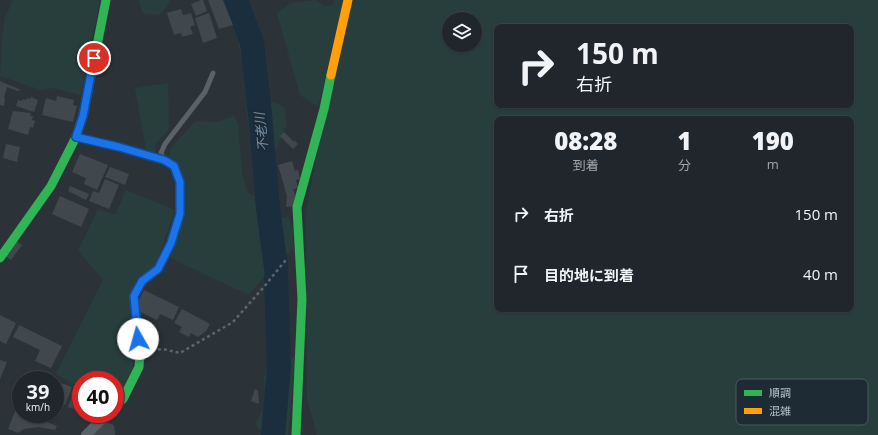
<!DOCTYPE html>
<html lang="ja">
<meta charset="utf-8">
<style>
body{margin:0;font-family:"Open Sans","Noto Sans JP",sans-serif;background:#282e33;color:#f1f3f6;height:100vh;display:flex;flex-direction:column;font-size:15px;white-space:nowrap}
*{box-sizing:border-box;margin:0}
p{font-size:13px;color:#a2a5a9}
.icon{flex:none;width:22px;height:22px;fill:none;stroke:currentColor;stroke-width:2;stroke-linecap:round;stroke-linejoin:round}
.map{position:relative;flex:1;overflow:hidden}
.panel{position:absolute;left:494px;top:116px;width:360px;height:196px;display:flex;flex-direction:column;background:#20262b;border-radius:8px;box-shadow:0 1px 3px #0004,0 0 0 1px #3d4347}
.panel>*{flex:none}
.top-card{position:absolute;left:494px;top:24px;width:360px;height:84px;border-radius:8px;box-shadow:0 1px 3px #0004,0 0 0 1px #3d4347;background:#20262b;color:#f1f3f6;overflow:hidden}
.fabs{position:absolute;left:442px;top:12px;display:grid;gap:8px}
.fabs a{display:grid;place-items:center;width:40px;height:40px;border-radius:50%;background:#20262b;box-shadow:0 1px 3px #0004,0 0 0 1px #3d4347;font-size:20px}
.speed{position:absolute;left:12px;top:371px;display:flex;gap:8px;font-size:20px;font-weight:700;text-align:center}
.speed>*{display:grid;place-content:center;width:52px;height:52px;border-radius:50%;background:#20262b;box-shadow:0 1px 3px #0004,0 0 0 1px #3d4347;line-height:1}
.speed small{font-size:10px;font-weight:400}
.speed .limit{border:6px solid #d22;background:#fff;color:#111}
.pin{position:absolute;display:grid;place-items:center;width:34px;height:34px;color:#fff;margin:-17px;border:2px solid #fff;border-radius:50%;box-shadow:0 1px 4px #0007}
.me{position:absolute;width:44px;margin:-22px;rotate:353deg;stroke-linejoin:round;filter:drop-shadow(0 0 3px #0008)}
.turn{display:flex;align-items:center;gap:14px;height:84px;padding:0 16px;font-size:18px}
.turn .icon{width:52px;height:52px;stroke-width:2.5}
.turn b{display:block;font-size:28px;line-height:34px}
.eta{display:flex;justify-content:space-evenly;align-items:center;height:68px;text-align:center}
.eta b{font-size:24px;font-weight:800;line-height:28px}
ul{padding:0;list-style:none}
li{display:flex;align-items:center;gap:12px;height:60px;padding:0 16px}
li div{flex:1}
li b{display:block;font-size:15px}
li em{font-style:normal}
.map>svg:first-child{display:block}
.green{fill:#283e3d;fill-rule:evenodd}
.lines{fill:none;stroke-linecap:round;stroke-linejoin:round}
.river{stroke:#1a2e3d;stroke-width:24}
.building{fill:#40484d}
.path{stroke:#5d6568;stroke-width:2.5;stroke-dasharray:3 3;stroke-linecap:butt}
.lane{stroke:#5b6267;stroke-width:5}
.street{stroke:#5b6267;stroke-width:10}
.fast{stroke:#30b455;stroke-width:9}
.slow{stroke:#ff9f0a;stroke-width:9}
.route-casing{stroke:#114b97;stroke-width:10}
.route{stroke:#1a73e8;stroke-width:7}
.labels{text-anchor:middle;stroke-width:4;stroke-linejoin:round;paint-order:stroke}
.water-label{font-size:13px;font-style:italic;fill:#6f91a8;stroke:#1e2b34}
.key{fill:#1e2b34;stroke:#4c5861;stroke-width:1}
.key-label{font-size:11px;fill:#b6c1c9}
</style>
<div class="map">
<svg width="878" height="435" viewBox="0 0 878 435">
<rect width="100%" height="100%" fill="#2b3339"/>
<!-- green -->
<path class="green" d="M13 0H100L81 95 52 88 41 90 0 76 2 37 5 18Z
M139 0H171L160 15 142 13Z
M315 0 325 6 334 4 335 0H344L318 107 300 95 277 13 291 3Z
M352 0H878V435H317L307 398 306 212 321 132ZM449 19H475V45H449ZM497 27H851V105H497ZM497 119H851V309H497Z
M230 7 236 8 259 51 265 98 284 107 287 125 274 153 271 180 274 221 288 216 293 228V249C276 263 262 278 249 295L170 258 185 211 169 156 171 148 195 121 218 122 234 116 238 124 242 172 247 192 255 197 242 60Z
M168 83 169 129 155 145V153L146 149 135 88Z
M126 190 175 210 155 266 137 278 135 352 131 377 115 399V380H81V388L56 374 103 280 78 251 98 209 115 215Z
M288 351 295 361 288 435H264L255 424 265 406 264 377 273 352Z"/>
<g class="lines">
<!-- river -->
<path class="river" d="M233 0 238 6 252 43 260 114 268 208 276 268
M273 435 279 368 276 277"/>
</g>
<!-- building -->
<path class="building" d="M201 0H203L207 11 196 16 191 4Z
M208 0H223L233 25 219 29Z
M181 9 183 15 191 13 195 25 190 27 193 34 182 37 181 33 174 35 167 13Z
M209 13 217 38 203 43 195 18Z
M0 81 21 90 17 91 7 87 4 98 5 99 4 106 0 105Z
M57 96 74 100 73 105 77 106 73 122 42 115 46 98 56 101Z
M31 97 38 100 34 112 16 106 18 100 22 101V99L26 100 27 98 30 99Z
M13 111 31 113 30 116H33L32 120 35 121 33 128 30 127 28 135 8 129Z
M284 132 294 142 295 141 298 144 293 149 280 136Z
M6 144 20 147 17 162 3 158Z
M80 154 108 165 97 190 84 184 86 178 72 172Z
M292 161 295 171 298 170 300 179 296 180 298 188 293 189 295 195 293 206 286 207 287 196 278 165Z
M110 167 129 174 125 185 105 177Z
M105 179 119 185 109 209 89 201 93 191 99 193Z
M70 186 89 194 86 200 68 191Z
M60 196 89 209 81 227 52 214Z
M15 240 22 245 11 260 5 256Z
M144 290 179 307 173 320 160 314 157 320 140 312 137 304Z
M182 309 210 324 206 331 198 337 191 333 189 337 179 332 182 327 174 323Z
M0 315 16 323 6 344 0 341Z
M19 325 62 346 51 368 35 361 40 350 13 337Z
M0 360 7 362 0 379Z
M55 381 72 387 65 405 55 402Z
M255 389 258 391 259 404 251 401Z
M73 392 81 395V411L68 407Z
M21 396V414H37L36 418 57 426 55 430 39 427 24 429 18 433 8 429Z
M41 414H54L52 420 40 416Z
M105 422 114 425 115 435H93Z"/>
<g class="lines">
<!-- path -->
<path class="path" d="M152 350 163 349 180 353 233 322 263 288 285 261 287 259"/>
<!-- lane -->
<path class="lane" d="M78 138 119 147 163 160
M164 159 161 153 165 144 205 92 213 73"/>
<!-- street -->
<path class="street" d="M86 435 107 414"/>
<!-- fast -->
<path class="fast" d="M0 258 51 186 76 137 83 116 106 0
M115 406 123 399 139 367 140 353 134 296 142 281 158 269 171 243 180 214V182L174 166 164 160
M296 435 302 299 297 207 324 109 331 75"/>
<!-- slow -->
<path class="slow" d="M331 75 348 0"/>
</g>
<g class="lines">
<defs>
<path id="route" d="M94 58 83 116 76 137 119 147 164 160 174 166 180 182V214L171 243 158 269 142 281 134 296 138 339"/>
</defs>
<!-- route casing -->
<use href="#route" class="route-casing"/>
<!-- route -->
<use href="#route" class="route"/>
</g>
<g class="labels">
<!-- water labels -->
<g class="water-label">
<text transform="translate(261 132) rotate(-96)" y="5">不老川</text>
</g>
</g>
<!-- legend -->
<rect x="736" y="379" width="132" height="46" rx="6" class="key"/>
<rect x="744" y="390" width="18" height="6" fill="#30b455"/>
<rect x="744" y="408" width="18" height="6" fill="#ff9f0a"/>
<g class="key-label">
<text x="769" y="397">順調</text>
<text x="769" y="415">混雑</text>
</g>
</svg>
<div class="fabs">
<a><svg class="icon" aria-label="layers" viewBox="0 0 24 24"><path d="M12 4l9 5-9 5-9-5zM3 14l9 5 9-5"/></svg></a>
</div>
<div class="speed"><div>39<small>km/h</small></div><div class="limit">40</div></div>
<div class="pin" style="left:94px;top:58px;background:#d93025"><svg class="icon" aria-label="arrive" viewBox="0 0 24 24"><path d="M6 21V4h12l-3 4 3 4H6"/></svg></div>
<svg class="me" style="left:138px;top:339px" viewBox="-20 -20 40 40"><circle r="19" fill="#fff"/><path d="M0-13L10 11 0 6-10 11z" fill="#1a73e8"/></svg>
<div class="top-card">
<div class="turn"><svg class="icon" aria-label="right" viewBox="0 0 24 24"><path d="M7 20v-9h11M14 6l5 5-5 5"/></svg><div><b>150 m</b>右折</div></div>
</div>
<section class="panel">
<div class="eta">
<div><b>08:28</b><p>到着</p></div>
<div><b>1</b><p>分</p></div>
<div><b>190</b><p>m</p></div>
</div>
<ul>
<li><svg class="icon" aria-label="right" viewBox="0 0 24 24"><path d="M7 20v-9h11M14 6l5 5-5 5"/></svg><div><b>右折</b></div><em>150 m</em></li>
<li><svg class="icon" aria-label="arrive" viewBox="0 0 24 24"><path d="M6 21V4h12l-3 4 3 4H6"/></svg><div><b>目的地に到着</b></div><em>40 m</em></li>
</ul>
</section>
</div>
